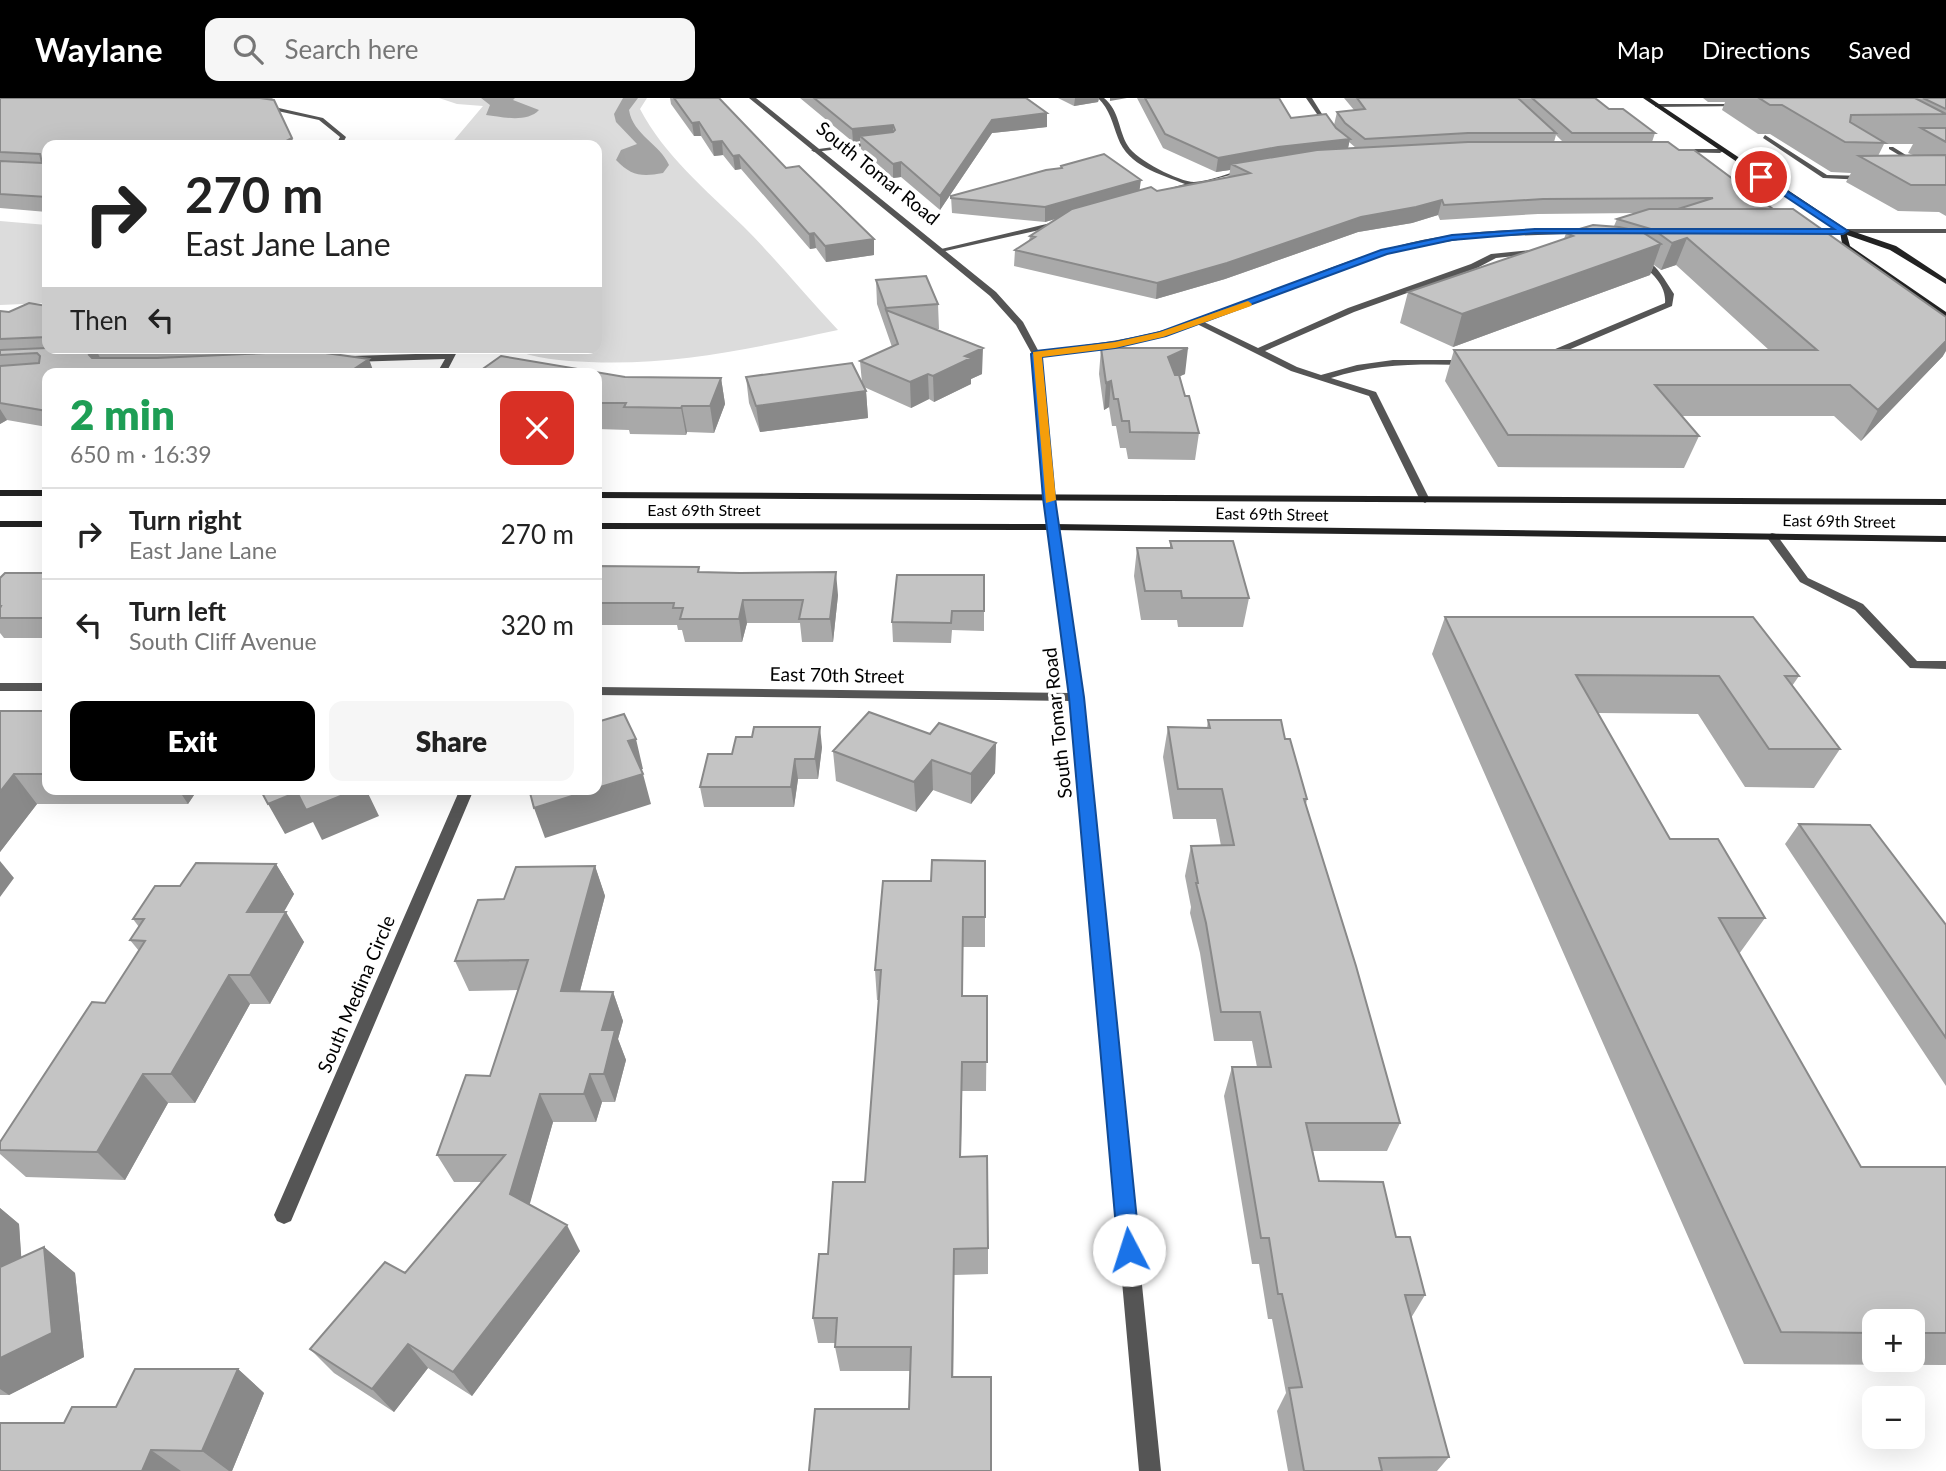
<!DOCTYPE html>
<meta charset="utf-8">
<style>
body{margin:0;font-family:Lato,sans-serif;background:#f6f6f6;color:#222;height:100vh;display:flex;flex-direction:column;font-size:26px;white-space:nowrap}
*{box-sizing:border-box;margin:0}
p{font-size:23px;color:#767676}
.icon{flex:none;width:38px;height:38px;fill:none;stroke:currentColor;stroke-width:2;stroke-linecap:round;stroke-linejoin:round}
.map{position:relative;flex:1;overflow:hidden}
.details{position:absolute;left:42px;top:270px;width:560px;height:427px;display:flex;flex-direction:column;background:#fff;border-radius:14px;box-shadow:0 7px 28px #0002}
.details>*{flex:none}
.top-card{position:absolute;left:42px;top:42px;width:560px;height:214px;border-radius:14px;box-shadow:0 7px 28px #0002;background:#fff;color:#222;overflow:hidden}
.controls{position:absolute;left:1862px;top:1211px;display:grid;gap:14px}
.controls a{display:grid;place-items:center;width:63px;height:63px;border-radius:14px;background:#fff;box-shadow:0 7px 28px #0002;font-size:35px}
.pin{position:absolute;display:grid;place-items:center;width:60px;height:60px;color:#fff;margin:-30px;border:4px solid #fff;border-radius:50%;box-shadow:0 2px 7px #0007}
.me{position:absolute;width:77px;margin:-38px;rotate:355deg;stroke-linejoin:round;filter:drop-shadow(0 0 5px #0008)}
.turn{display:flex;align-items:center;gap:24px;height:147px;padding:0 28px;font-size:32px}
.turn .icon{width:91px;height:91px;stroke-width:2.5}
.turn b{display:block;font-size:49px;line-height:60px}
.then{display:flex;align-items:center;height:66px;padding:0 28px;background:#0003;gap:14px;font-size:26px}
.round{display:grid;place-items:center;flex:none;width:74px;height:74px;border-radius:14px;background:#f6f6f6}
.headline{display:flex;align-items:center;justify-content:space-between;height:119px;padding:0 28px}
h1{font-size:42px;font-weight:800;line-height:52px;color:#1e9e55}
.button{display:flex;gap:14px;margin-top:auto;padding:14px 28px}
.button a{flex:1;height:80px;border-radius:14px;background:#000;color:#fff;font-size:28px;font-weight:800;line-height:80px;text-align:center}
.button a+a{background:#f6f6f6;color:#222}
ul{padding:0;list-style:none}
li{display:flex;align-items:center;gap:21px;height:91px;padding:0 28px;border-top:2px solid #e0e0e0}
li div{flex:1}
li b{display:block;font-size:26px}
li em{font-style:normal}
header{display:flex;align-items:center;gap:42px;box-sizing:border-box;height:98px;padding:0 35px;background:#000;color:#fff}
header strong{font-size:33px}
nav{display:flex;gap:38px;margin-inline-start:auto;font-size:24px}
.search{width:490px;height:63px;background:#f6f6f6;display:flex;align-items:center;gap:18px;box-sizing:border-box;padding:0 24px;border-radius:14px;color:#767676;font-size:26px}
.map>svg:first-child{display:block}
.green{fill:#dcdcdc}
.water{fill:#a3a3a3}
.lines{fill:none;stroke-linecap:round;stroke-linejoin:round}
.service{fill:#555;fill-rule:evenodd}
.minor{fill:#555;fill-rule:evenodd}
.tertiary{fill:#555;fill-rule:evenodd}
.secondary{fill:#222;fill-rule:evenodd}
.wall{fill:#a9a9a9;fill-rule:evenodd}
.shaded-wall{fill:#898989}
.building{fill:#c4c4c4;stroke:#898989;stroke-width:2}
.route{fill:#1a73e8;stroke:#114b97;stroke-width:2}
.slow{fill:#f59e0b}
.labels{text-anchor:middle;stroke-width:7;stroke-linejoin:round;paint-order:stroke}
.far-street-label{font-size:16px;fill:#000;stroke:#fff}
.street-label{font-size:19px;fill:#000;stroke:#fff}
</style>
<header>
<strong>Waylane</strong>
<div class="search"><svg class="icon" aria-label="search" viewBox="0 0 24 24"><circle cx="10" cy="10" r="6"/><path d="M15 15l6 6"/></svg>Search here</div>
<nav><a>Map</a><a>Directions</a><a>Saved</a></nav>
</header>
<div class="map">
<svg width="1946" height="1373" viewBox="0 0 1946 1373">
<rect width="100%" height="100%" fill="#fff"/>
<!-- green -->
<path class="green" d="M439 0H647L640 11C664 57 706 92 743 128 776 161 806 198 838 232 754 250 674 268 589 264 563 263 534 261 510 250H597V47H450L483 8 457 6Z
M0 123 47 127V205L0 207Z"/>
<!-- water -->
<path class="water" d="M481 0H515L513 2 539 12C527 25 502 19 486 17L490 7Z
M623 0H638L629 12C633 37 660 46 669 67L663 75C642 79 631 78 616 62L621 52 637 46 616 24 614 16Z"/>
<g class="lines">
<!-- service -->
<path class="service" d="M1765 37 1827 77 1865 78 1868 80 1865 82 1823 80 1763 40Z
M1889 49H1893L1922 67 1917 68 1889 51Z
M1840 131H1946V135H1840Z
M1540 151H1543V155L1496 160 1477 170 1354 214 1265 253 1297 269 1321 277 1357 267 1393 262H1472V266L1469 267C1422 266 1376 265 1331 280L1376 294 1430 402 1425 405 1420 402 1369 298 1291 273 1195 225 1202 223 1258 250 1348 210 1471 166 1491 156Z
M1633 158C1654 159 1664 181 1674 196L1672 208 1547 261H1541V257L1665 205C1667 186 1648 170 1633 162Z
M1772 435 1776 436 1808 480 1863 506 1917 563H1946V571L1910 570 1855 512 1800 484 1766 438Z"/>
<!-- minor -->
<path class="minor" d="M1098 0H1104C1120 13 1118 32 1128 48 1136 62 1180 84 1194 84 1211 83 1231 74 1247 70L1250 72 1156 96V94L1185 86C1160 76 1128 68 1118 40 1112 24 1110 12 1098 0Z
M1306 0H1312L1332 32H1328Z
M261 6 323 20 346 39 342 47H336L340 39 319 22 259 9Z
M1657 6H1740L1743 8 1655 9Z
M879 43 881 46 814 54 811 52Z
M1676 51H1720L1723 53 1720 55 1674 54Z
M1059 123 1062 127 941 154 937 152Z
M1590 131 1594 133 1593 135 1478 139 1412 149 1359 164 1180 233 1118 248 1036 259 1032 256 1036 253C1089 247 1142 241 1193 223 1266 199 1334 163 1409 145 1468 131 1530 131 1590 131Z
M1807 131H1843L1847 133 1843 135H1804V131Z
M451 250 458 252 446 275H437L445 261 351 264 347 261 351 258 448 255Z
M1049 397 1054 400 1082 599 1161 1373H1139L1070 603 597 597V589L1069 595 1044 400Z
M0 585H47V593H0Z
M460 691H474L291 1123 284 1126 277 1123 274 1117Z"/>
<!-- tertiary -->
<path class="tertiary" d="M749 0H756L996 194 1023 224 1040 256 1053 402 1049 403 1044 400 1032 256 1016 227 990 198Z"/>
<!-- secondary -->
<path class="secondary" d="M1643 0H1650L1846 131 1896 148 1946 181V186L1890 152 1847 137 1850 148 1946 214V221L1843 151 1840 134Z
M0 392H47V398H0Z
M597 394 1946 401V407L597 400Z
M0 423H47V429H0Z
M597 425 1053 426 1946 438V444L1053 432 597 431Z"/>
</g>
<!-- wall -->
<path class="wall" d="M0 0H272L273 1 47 47V114L0 110Z
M670 0H719L786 70 874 141V157L826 164 816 150 810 151 741 71 735 72 723 57 714 58 701 38H694L671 6Z
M800 0H1026L1047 29 992 35 940 112 901 79 893 80 861 51 860 43 853 44Z
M1058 0H1099L1098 4 1074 8Z
M1137 0H1279L1291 20 1334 27 1337 14 1354 12 1344 0H1595L1609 11 1655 35 1652 44 1943 258 1861 343 1834 318H1682L1699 338 1684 370 1498 369 1445 283 1454 252H1769L1676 167 1661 172 1654 167 1650 177 1453 249 1400 225 1408 194 1564 141 1566 135 1614 128 1617 121 1636 115 1538 116 1440 122 1438 117 1412 125 1358 134 1225 181 1156 201 1014 168 1015 152 1029 143 1030 138 1059 120 1045 124 952 115 951 98 1061 70V68L1140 92 1157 93 1229 79 1230 72 1216 74 1163 50ZM1556 37 1563 44H1554ZM1349 44 1356 50H1348Z
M1703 0H1946V118L1939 114 1898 113 1846 84 1851 75 1831 74 1770 36H1758L1722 12 1725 4H1708ZM1884 46H1913L1908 55 1913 57 1878 58Z
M876 182 938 206 939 231H935L982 276 971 281V286L934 304 929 301 911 310 864 289 866 293 868 320 760 334 749 305 746 279 862 285 860 263 892 249 877 206Z
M47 208V250H289L290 254 47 275V329L7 322 0 326V213L9 214Z
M1101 250 1185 276 1180 278 1185 298 1199 335 1195 362 1128 361 1126 350H1120L1116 328H1112L1109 309 1104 312 1099 276Z
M597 275 625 279 721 280 725 306 714 335 687 334 686 337 630 336 629 332 597 331Z
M1170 443 1249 500 1243 529H1178L1177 522H1141L1134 478 1137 450H1170Z
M597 468 700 474 838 497 833 544H802L800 525H747L742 544H685L682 532H678L677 527H597V529Z
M47 475V540H4L0 535V480Z
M984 477V533L952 532 951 545 893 544 892 524Z
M1445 519 1799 578 1792 588 1840 651 1814 690 1745 689 1698 616 1598 615 1670 741 1765 820 1739 856 1861 1069H1946V1267L1744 1266 1432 556ZM1874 1223H1913V1262H1874Z
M0 613H47V691H198L188 706H37L0 754Z
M1208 622 1285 641 1307 701 1306 706 1400 1025 1387 1053H1313L1319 1083 1396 1139 1425 1197 1411 1220 1449 1359 1437 1373H1288L1277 1313 1286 1295 1272 1221H1268L1259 1166H1252L1224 998 1232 969H1257L1252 943H1214L1200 855 1190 815 1191 809 1185 778 1191 748H1221L1216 721H1173L1163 659 1168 629 1207 630Z
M930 636 996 645 995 675 971 706 933 692 916 714 836 683 833 653Z
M822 649 818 681H798L794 709H704L700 689 732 656Z
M1799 726 1946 827V988L1785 746Z
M985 763V849H963V898H987L986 993H962L961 1059 988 1150V1176L954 1177 909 1311 910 1273H840L835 1249V1245H818L813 1220 828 1156 865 1084 879 902H877L875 872 931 783Z
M276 766 294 796 283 814 304 844 270 906H250L195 1005H168L125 1082 26 1079 0 1056V1044L105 905 139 853 130 842 139 829 133 821 180 788Z
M595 768 605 798 580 893 613 894 623 923 618 941 626 962 615 1004H602L596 1024H553L529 1107 580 1153 472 1298 428 1270 394 1314 334 1275 310 1251 405 1175 481 1084H454L437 1057 490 978 519 892 469 893 455 863 504 801Z
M0 1110 19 1126 21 1159 44 1149 75 1175 84 1259 9 1297H0Z
M238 1271 264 1295 232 1373H0L64 1325Z"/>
<!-- shaded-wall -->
<path class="shaded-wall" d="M1075 0H1099L1098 4 1074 8Z
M1110 0H1127L1110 3Z
M1047 15V29L992 35 940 112V98L992 22Z
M699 24 701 38H694L692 25Z
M893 27V41L860 38V43L853 44 852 31Z
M292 40 295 47H279Z
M1350 41 1347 55 1231 66 1230 72 1216 74 1218 60 1278 49Z
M722 43 723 57 714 58 712 44Z
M739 57 741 71 735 72 733 58Z
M901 64V79L893 80V66Z
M1141 82 1139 96 1045 124V109Z
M1442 102 1438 117 1412 125 1358 134 1225 181 1156 201 1157 185 1361 119Z
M814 135 816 150 810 151 809 136Z
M1687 140 1676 167 1661 172 1672 145Z
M874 141V157L826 164 825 148Z
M1661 146 1650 177 1453 249 1462 216Z
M1946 243V253L1943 258 1861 343 1878 312Z
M279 250H289L291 256 283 261Z
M983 250 982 276 971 281V286L934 304 933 278 965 258Z
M1188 250 1185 276 1165 285 1168 259Z
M96 252 105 269 98 275 89 257Z
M369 261 374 275H348Z
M928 276 929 301 911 310 910 284Z
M721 280 725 306 714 335 710 308Z
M1111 283 1109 309 1104 312 1106 285Z
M866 293 868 320 760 334 756 308Z
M682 308 687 334 686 337 681 310Z
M0 311 7 322 0 326Z
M836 474 838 497 833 544 830 521Z
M743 502 747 525 742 544 739 521Z
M820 629 822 649 818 681 815 661Z
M636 641 643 671 636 673 628 643Z
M996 645 995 675 971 706V676Z
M795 661 798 681 794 709 791 689Z
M932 662 933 692 916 714 914 684Z
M14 676 37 706 0 754V694Z
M643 676 651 706 545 740 534 710Z
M178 691H198L188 706Z
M366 691 379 718 322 742 313 724 285 736 268 706 297 694Z
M0 763 14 780 0 799Z
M276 766 294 796 267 844 247 814Z
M595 768 605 798 572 923 561 893Z
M286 814 304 844 270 906 250 877Z
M229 877 250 906 195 1005 171 976Z
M613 894 623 923 618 941 626 962 615 1004 604 976 602 932Z
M962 964V993L960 1086V1059Z
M143 976 168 1005 125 1082 97 1054Z
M590 976 602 1004 596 1024 584 996Z
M540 996 553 1024 525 1123 510 1096Z
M0 1110 19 1126 24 1198 0 1179Z
M567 1127 580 1153 472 1298 453 1274Z
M44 1149 75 1175 84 1259 9 1297 0 1291V1260Z
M954 1151V1177L953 1302 952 1279Z
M408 1246 428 1270 394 1314 372 1291Z
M238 1271 264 1295 232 1373H229L202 1353Z
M151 1352 181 1373H142Z"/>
<!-- building -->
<path class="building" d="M0 0H260L274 2 292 40 279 47H47V99L0 96V63L42 65 40 56 0 54Z
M674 0H719L786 70 799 68 874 141 825 148 814 135 809 136 739 57 733 58 722 43 712 44 699 24 692 25Z
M814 0H1026L1047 15 992 22 940 98 901 64 893 66 860 38 893 34 895 32 893 27 852 31Z
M1145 0H1279L1291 20 1326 16 1336 30 1350 41 1278 49 1218 60 1165 36Z
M1357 0H1518L1556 35H1468L1365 41 1345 25 1337 14 1365 11Z
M1532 0H1595L1609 11H1623L1655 35H1572Z
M1759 0H1915L1946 16 1851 17 1850 24 1885 45 1845 44 1782 7H1770Z
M1923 0H1946V11Z
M1921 30H1946V44Z
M1468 44H1668L1679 52H1694L1773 111H1678L1713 100 1543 101 1444 107 1442 102 1416 109 1361 119 1227 165 1157 185 1015 152 1035 139 1030 138 1072 111 1151 89 1157 93 1250 75 1231 66 1317 52Z
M1104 56 1141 82 1045 109 951 100V98L1046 72 1062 70 1061 68Z
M1946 57V87H1911L1859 58Z
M1649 111H1793L1946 219V243L1878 312 1850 287H1655L1699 338 1508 337 1454 252H1817L1687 140 1672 145 1654 132 1617 121Z
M1593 127 1619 129 1642 134 1661 146 1462 216 1408 194 1573 138 1566 135Z
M926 178 938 206 886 210 876 182Z
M29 205 47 208V239L0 241V213L9 214Z
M886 212 983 250 965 258 971 260 933 278 928 276 910 284 860 263 898 246Z
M47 250H137L96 252 89 257 92 260H157L311 253 369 261 348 275H47V313L0 305V268L39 265 40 258 37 255 0 257V252Z
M1101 250H1188L1168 259 1175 277H1179L1185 298H1189L1199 335 1130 334 1129 323H1122L1118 301H1114L1111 283 1106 285Z
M501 258 625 279 721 280 710 308H682L681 310 624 309 626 305H597V275H477Z
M852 265 866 293 756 308 746 279Z
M1170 443H1233L1249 500H1182L1181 493H1145L1137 450H1172Z
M597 468 699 469 698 474 740 475 836 474 830 521H799L803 502H743L739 521H680L683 510H673L674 505H597Z
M5 475H47V520H0V510L1 508H0V480Z
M897 477H984V513H952L951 525 892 524Z
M1445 519H1753L1799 578H1785L1840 651H1769L1719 578 1576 577 1670 741H1718L1765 820H1719L1861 1069H1946V1235H1913V1223H1874V1235L1781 1234Z
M0 613H47V676H14L0 694Z
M869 614 930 636 939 625 996 645 971 676 932 662 914 684 833 653Z
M624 616 636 641 628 643 643 676 597 690V624Z
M1208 622H1281L1285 641H1290L1307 701H1304L1356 868 1400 1025H1306L1319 1083 1383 1084 1396 1139H1410L1425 1197H1405L1449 1359 1379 1360 1382 1373H1304L1289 1290 1302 1289 1282 1196H1278L1269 1140H1261L1232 969H1271L1260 914H1221L1206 825 1196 785H1198L1191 748 1234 747 1222 691H1178L1168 629 1210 630Z
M754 629H820L815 661H795L791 689H700L708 656H732L736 639H752Z
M260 691H358L306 712 297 694 268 706Z
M529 691H594L534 710Z
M1799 726 1870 727 1946 827V940Z
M932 762 985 763V819H963L962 898H987V964H962L960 1059 987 1058 988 1150 954 1151 952 1279H991V1373H809L815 1311H909L911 1249H835L837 1220H813L819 1156H828L833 1084H865L881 872H875L883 783H931Z
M196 765 276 766 247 814H286L250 877H229L171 976H143L97 1054 0 1052V1044L92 904 105 905 145 843 130 842 144 821H133L155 788H180Z
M595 768 561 893 613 894 602 932H615L604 976H590L584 996H540L510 1096 567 1127 453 1274 408 1246 372 1291 310 1251 385 1164 405 1175 505 1057H437L466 977 490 978 528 862 455 863 478 802 504 801 516 769Z
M44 1149 52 1235 0 1260V1169Z
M135 1271H238L202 1353 151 1352 142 1373H0V1325H64L72 1309H116Z"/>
<!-- route -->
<path class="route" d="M1759 78H1764L1848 133 1843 136 1535 135 1452 142 1387 156 1166 238 1115 250 1042 259 1055 400 1084 599 1140 1152 1137 1160 1129 1163 1121 1160 1118 1152 1069 599 1043 400 1031 256 1036 253 1115 244 1160 234 1381 152 1452 137 1535 131H1834L1759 81Z"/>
<!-- slow -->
<path class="slow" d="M1248 203 1252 206 1251 208 1163 239 1115 250 1042 259 1056 402 1046 405 1033 254 1115 244 1160 234Z"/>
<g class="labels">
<!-- far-street labels -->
<g class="far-street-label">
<text x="704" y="418">East 69th Street</text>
<text transform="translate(1272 416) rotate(1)" y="6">East 69th Street</text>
<text transform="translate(1839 423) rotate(1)" y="6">East 69th Street</text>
</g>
<!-- street labels -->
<g class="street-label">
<text transform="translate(878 75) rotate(39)" y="7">South Tomar Road</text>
<text transform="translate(837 577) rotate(1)" y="7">East 70th Street</text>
<text transform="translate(1057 625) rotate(-96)" y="7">South Tomar Road</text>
<text transform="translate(356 896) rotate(-67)" y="7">South Medina Circle</text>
</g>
</g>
</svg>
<div class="controls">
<a>+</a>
<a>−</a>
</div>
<div class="pin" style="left:1761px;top:79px;background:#d93025"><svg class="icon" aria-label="arrive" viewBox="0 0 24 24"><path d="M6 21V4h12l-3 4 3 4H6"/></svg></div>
<svg class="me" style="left:1129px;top:1152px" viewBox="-20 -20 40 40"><circle r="19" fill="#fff"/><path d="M0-13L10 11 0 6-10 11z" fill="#1a73e8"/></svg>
<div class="top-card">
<div class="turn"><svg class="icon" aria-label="right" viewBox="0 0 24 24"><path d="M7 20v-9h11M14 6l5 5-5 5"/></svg><div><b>270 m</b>East Jane Lane</div></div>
<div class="then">Then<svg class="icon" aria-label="left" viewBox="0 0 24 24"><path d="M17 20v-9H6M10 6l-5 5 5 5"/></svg></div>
</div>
<section class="details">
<div class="headline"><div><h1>2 min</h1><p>650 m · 16:39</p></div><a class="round" style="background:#d93025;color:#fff"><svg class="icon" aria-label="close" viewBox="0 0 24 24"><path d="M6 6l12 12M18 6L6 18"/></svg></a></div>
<ul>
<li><svg class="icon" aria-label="right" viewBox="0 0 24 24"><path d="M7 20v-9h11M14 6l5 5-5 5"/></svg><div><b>Turn right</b><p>East Jane Lane</p></div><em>270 m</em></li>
<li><svg class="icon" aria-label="left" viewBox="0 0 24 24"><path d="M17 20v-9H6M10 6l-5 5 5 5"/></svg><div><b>Turn left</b><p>South Cliff Avenue</p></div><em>320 m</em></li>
</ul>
<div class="button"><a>Exit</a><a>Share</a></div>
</section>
</div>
